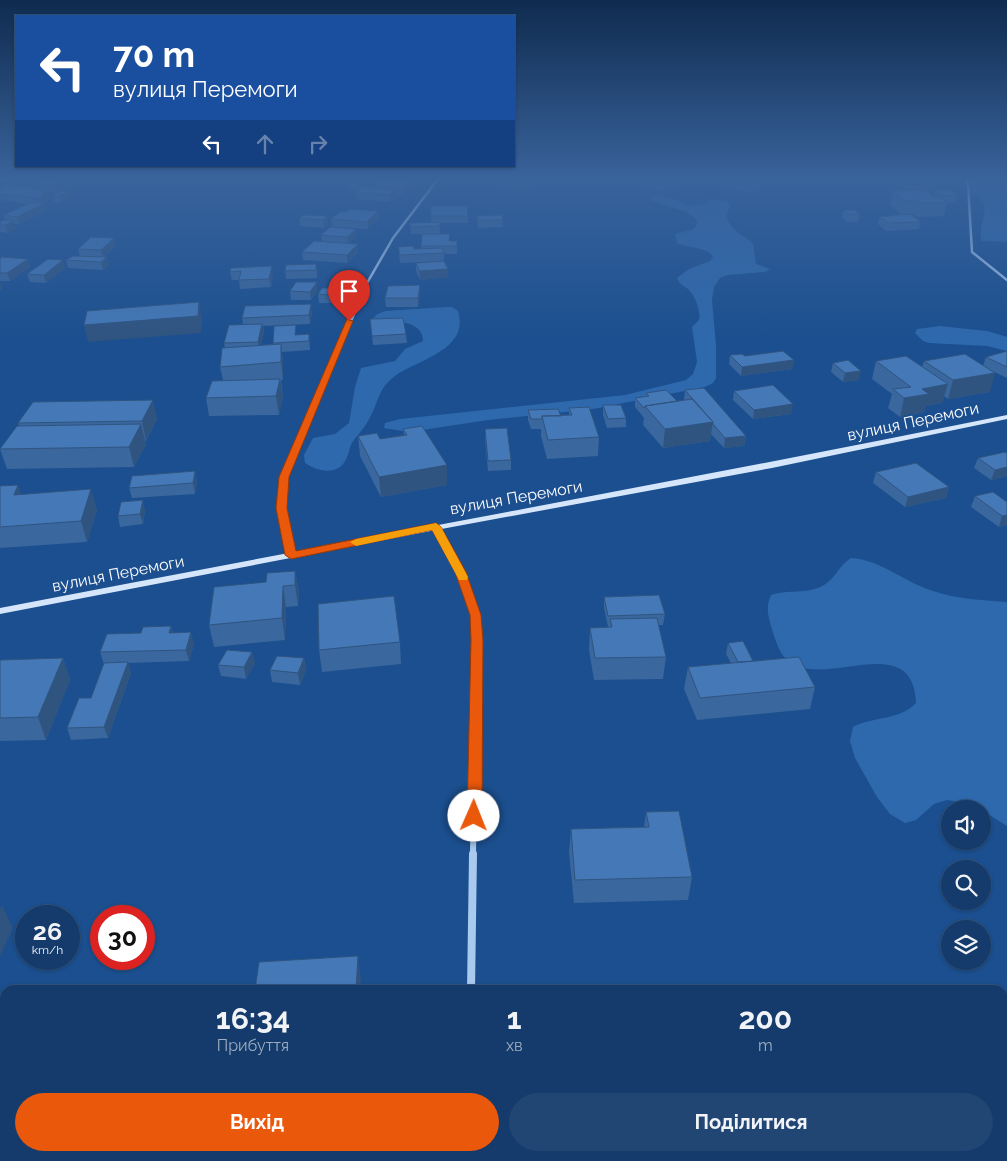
<!DOCTYPE html>
<html lang="uk">
<meta charset="utf-8">
<style>
body{margin:0;font-family:Raleway,sans-serif;background:#214673;color:#f1f3f6;height:100vh;display:flex;flex-direction:column;font-size:19px;white-space:nowrap}
*{box-sizing:border-box;margin:0}
p{font-size:16px;color:#9dadc1}
.icon{flex:none;width:28px;height:28px;fill:none;stroke:currentColor;stroke-width:2;stroke-linecap:round;stroke-linejoin:round}
.map{position:relative;flex:1;overflow:hidden}
.panel{position:absolute;left:0px;top:985px;width:1008px;height:176px;display:flex;flex-direction:column;background:#143b6b;border-radius:15px 15px 0 0;box-shadow:0 1px 4px #0004,0 0 0 1px #33557e}
.panel>*{flex:none}
.hud{position:absolute;left:15px;top:15px;width:500px;height:152px;border-radius:0px;box-shadow:0 1px 4px #0004,0 0 0 1px #33557e;background:#1a4fa0;color:#fff;overflow:hidden}
.fabs{position:absolute;left:941px;top:800px;display:grid;gap:10px}
.fabs a{display:grid;place-items:center;width:50px;height:50px;border-radius:50%;background:#143b6b;box-shadow:0 1px 4px #0004,0 0 0 1px #33557e;font-size:25px}
.speed{position:absolute;left:15px;top:905px;display:flex;gap:10px;font-size:25px;font-weight:700;text-align:center}
.speed>*{display:grid;place-content:center;width:65px;height:65px;border-radius:50%;background:#143b6b;box-shadow:0 1px 4px #0004,0 0 0 1px #33557e;line-height:1}
.speed small{font-size:12px;font-weight:400}
.speed .limit{border:8px solid #d22;background:#fff;color:#111}
.pin{position:absolute;display:grid;place-items:center;width:42px;height:42px;color:#fff;margin:-51px -21px;border-radius:50% 50% 50% 0;rotate:-45deg;box-shadow:0 0 5px #0007}
.pin .icon{rotate:45deg}
.me{position:absolute;width:55px;margin:-28px;rotate:1deg;stroke-linejoin:round;filter:drop-shadow(0 0 4px #0008)}
.turn{display:flex;align-items:center;gap:18px;height:105px;padding:0 15px;font-size:22px}
.turn .icon{width:65px;height:65px;stroke-width:2.5}
.turn b{display:block;font-size:35px;line-height:42px}
.lanes{display:flex;align-items:center;height:48px;padding:0 15px;background:#0003;justify-content:center;gap:25px;direction:ltr}
.lanes .off{opacity:.35}
.eta{display:flex;justify-content:space-evenly;align-items:center;height:85px;text-align:center}
.eta b{font-size:30px;font-weight:700;line-height:35px}
.primary-button{display:flex;gap:10px;margin-top:auto;padding:10px 15px}
.primary-button a{flex:1;height:58px;border-radius:30px;background:#ea580c;color:#fff;font-size:20px;font-weight:700;line-height:58px;text-align:center}
.primary-button a+a{background:#214673;color:#f1f3f6}
.map>svg:first-child{display:block}
.green{fill:#2e69ad}
.lines{fill:none;stroke-linecap:round;stroke-linejoin:round}
.street-far4{stroke:#a9c9ee;stroke-width:2.5}
.street-far3{stroke:#a9c9ee;stroke-width:4}
.street-far2{stroke:#a9c9ee;stroke-width:4.5}
.street-far1{stroke:#a9c9ee;stroke-width:6}
.street{stroke:#a9c9ee;stroke-width:8}
.secondary{fill:#d6e6fa;fill-rule:evenodd}
.wall{fill:#3a679d}
.shaded-wall{fill:#305480}
.building{fill:#4478b7;stroke:#305480}
.route{fill:#ea580c;stroke:#983908}
.slow{fill:#f59e0b}
.labels{text-anchor:middle;stroke-width:4;stroke-linejoin:round;paint-order:stroke}
.street-label{font-size:16px;fill:#fff;stroke:#1b4f8f}
</style>
<div class="map">
<svg width="1007" height="1161" viewBox="0 0 1007 1161">
<rect width="100%" height="100%" fill="#1b4f8f"/>
<!-- green -->
<path class="green" d="M654 179H677L678 180C672 191 660 190 649 188L646 183Z
M724 179C735 179 755 175 761 185L758 191C747 193 731 190 723 182Z
M955 179H1007V242L982 241C977 228 987 216 984 203Z
M660 195C674 196 685 208 700 205 705 204 706 201 710 199L727 201 730 206 726 215C730 230 742 235 753 243L756 264 770 269 765 272 728 275 720 278 714 287 712 300 716 345V378L713 383 705 387 593 409 488 420 409 432 384 428 385 423 400 419 625 395 686 380 693 374 697 362 692 327C694 325 696 323 698 321 703 314 694 294 688 289 683 285 679 284 677 278L689 269 710 261 713 257C707 246 688 249 677 243L675 234 694 229 697 224 696 219 687 212 649 200 653 196Z
M446 307H452L458 311C470 350 419 359 395 376 377 389 379 403 368 421 364 429 357 435 352 443 349 448 349 455 345 461 337 476 316 471 305 463L304 455 313 438 335 434 349 423 355 387 361 368 395 361 405 349 423 341C423 317 388 322 371 321L377 314 386 311Z
M940 326 987 331 1007 337V351L987 346 929 343 923 341 915 333 917 329Z
M851 558C881 560 903 581 930 590 955 599 981 600 1007 602V826L983 811 982 809 967 803 947 800 934 804 916 820 905 823 890 814 877 797 855 758 850 741 853 727C873 716 899 721 916 703 913 626 821 693 786 659 780 653 777 644 774 636 770 621 764 610 771 595 788 589 807 595 824 585 836 578 839 565 851 558Z"/>
<g class="lines">
<!-- street-far4 -->
<path class="street-far4" d="M966 179 968 184 972 252 1007 280
M0 181 6 179
M363 290 393 238 438 179"/>
<!-- street-far3 -->
<path class="street-far3" d="M302 433 364 289"/>
<!-- street-far2 -->
<path class="street-far2" d="M436 527 461 572 476 617
M291 555C284 526 279 497 287 467 291 455 298 443 303 432"/>
<!-- street-far1 -->
<path class="street-far1" d="M473 855 476 616"/>
<!-- street -->
<path class="street" d="M471 990 473 854
M465 1156V1161"/>
<!-- secondary -->
<path class="secondary" d="M1007 415V419L772 468 436 530 0 614V608C336 543 672 483 1007 415Z"/>
</g>
<!-- wall -->
<path class="wall" d="M18 179H71L72 185 54 193 49 192 51 198 48 199V202L45 203 47 210 19 224H14L16 229 8 233 0 232V222L5 220 4 215 28 204 0 200V186L29 188 28 184 19 183Z
M456 179H490V183H456Z
M503 179H533V186L505 187 503 184Z
M366 180 367 187 366 188H372V185L412 188 403 195 395 194V198L389 202 357 199 356 192 359 190 349 189V182Z
M905 180 929 184 927 191H925L934 197 936 190 957 195 955 202 947 203 944 216 917 217 913 214H911L921 222 919 229 886 231 878 224 880 217 902 215 890 205 893 191H909L904 187Z
M68 192 69 199 61 203 54 202 52 195Z
M843 210 860 214 858 222H847L842 218Z
M378 211 379 218 368 229 332 227 331 219 346 212Z
M327 216 328 224 324 228 300 226 299 218Z
M431 216H468V223H440V234L450 241H457V254H444V261L400 263 398 247 414 249H421L422 234H411L410 223 431 222Z
M477 216 503 220V227L478 228Z
M356 229V236L349 243 358 244V252L347 263 303 260 302 252 322 241 321 235Z
M116 245 104 257 109 265 103 270 68 268 66 260 80 256 78 249Z
M0 259 30 267 10 281H0Z
M416 263 448 277 420 280 416 271Z
M316 264 317 272V278L286 279 285 271Z
M65 268 46 283 30 282 27 274Z
M231 268 273 274 271 287 240 289 239 280H232L230 272Z
M317 282V291L311 300H291L290 291Z
M322 288 334 297 330 303H319L318 294Z
M420 294 418 307H386L385 298Z
M312 312 310 324 263 326 264 332 261 345 273 344V343L297 335 309 334 310 350 282 352 283 362V380H281L283 397 279 415 209 416 206 398 223 380 220 367 225 348 224 343 243 324 242 318Z
M370 319 406 334 407 343 373 345Z
M1007 351V378L988 369 990 392 948 399 944 396 942 403 926 406 924 412 900 417 888 408 892 394 872 379 876 361 922 367 924 361 983 366 986 357Z
M730 355 745 356 794 360 792 369 741 376 729 364Z
M833 363 859 380 843 382 831 372Z
M685 390 746 436 744 446 724 448 711 434 710 441 663 448 643 425 644 418 635 407V398L646 396V393L677 401 684 400Z
M734 391 791 414 753 419 733 400Z
M603 405 626 418V427L607 428 603 415Z
M569 408 599 437 598 456 547 459 541 436V429H531L528 420V410L561 416 569 415Z
M157 419 146 441H145L146 444 134 467 7 469 0 449 19 426 18 423Z
M403 429 447 485 381 497 360 456 358 436 380 439 404 435Z
M485 429 511 460V470L488 471 485 439Z
M1007 453V476L991 480 974 468 978 458Z
M195 471 197 482 195 494 132 498 129 488Z
M876 472 949 487 946 498 905 507 873 483Z
M0 486 21 494 97 510 87 542 0 548Z
M993 492 1007 525 999 527 971 507 975 496Z
M145 510 143 524 120 527 118 516Z
M295 571 299 592 298 606 286 607 285 640 214 647 209 625 266 582Z
M604 597 665 614 663 625H658L666 657 663 679 594 680 589 650 590 628 610 627H608L604 608Z
M171 626 173 633 194 644 189 661 128 663 131 673 108 738 71 740 67 728 91 698 104 664 100 652 141 633Z
M400 642 401 664 322 672 319 650Z
M728 643 753 661 815 687 810 709 697 720 684 689 688 667 731 663 726 654Z
M252 652 255 663 246 679 221 676 218 665Z
M63 658 70 680 46 740 0 741V660Z
M304 658 306 670 300 685 272 682 270 670Z
M646 812 692 877 688 900 574 903 569 852 571 829 644 827Z
M647 1156H801L799 1161H647Z"/>
<!-- shaded-wall -->
<path class="shaded-wall" d="M68 179H71L72 185 54 193 52 186Z
M366 180 367 187 362 190 361 183Z
M412 181V188L403 195 402 188Z
M395 190V198L389 202V195Z
M49 191 51 198 48 199V202L41 205 39 198 42 194Z
M68 192 69 199 61 203 59 196Z
M45 203 47 210 19 224 17 217Z
M378 211 379 218 368 229 367 222Z
M327 216 328 224 324 228 323 220Z
M14 221 16 229 8 233 5 225Z
M356 229V236L348 245 347 237Z
M114 238 116 245 103 258 101 250Z
M358 244V252L347 263V255Z
M107 257 109 265 103 270 101 262Z
M28 259 30 267 10 281 7 273Z
M63 260 65 268 46 283 44 275Z
M272 266 273 274 271 287 269 279Z
M448 269V277L420 280 419 271Z
M0 282 2 289 0 291Z
M317 282V291L311 300 310 292Z
M420 285V294L418 307V298Z
M333 288 334 297 330 303 329 295Z
M199 302 202 319 201 333 88 342 84 325Z
M311 304 312 312 310 324 309 315Z
M262 324 264 332 260 351 258 342Z
M281 344 283 362V380L281 362Z
M794 360 792 369 741 376 742 367Z
M861 371 859 380 843 382 845 373Z
M995 373 990 392 948 399 953 380Z
M280 379 283 397 279 415 276 396Z
M948 384 942 403 926 406 924 412 900 417 904 398 922 389Z
M153 400 157 419 146 441 142 421Z
M793 404 791 414 753 419 754 410Z
M713 422 710 441 663 448 665 429Z
M141 424 146 444 134 467 129 447Z
M746 436 744 446 724 448 725 438Z
M447 465V485L381 497 379 477Z
M1007 467V476L991 480 995 470Z
M195 471 197 482 195 494 193 483Z
M18 485 25 505 14 495Z
M949 487 946 498 905 507 908 497Z
M91 489 97 510 87 542 81 521Z
M143 500 145 510 143 524 140 514Z
M1007 515V525L999 527 1002 516Z
M295 571 299 592 298 606 295 585Z
M283 586 286 607 285 640 282 618Z
M171 626 174 637 169 633Z
M191 632 194 644 189 661 186 650Z
M252 652 255 663 246 679 244 667Z
M63 658 70 680 46 740 38 717Z
M304 658 306 670 300 685 298 673Z
M128 662 131 673 108 738 104 727Z
M2 905 13 928 0 956V909Z
M358 956 361 979 360 990H356Z"/>
<!-- building -->
<path class="building" d="M38 179H68L52 186 28 183Z
M354 179 366 180 361 183 349 182Z
M380 179H392L412 181 402 188 372 185Z
M504 179H533L505 180Z
M922 179 929 184H911L905 180Z
M5 184 49 191 42 194H46L39 198 0 194V186Z
M362 187 395 190 389 195 356 192Z
M924 190 935 198H941L947 202 920 203 917 200 905 201 893 191Z
M936 190H949L957 195 943 196Z
M61 191 68 192 59 196 52 195Z
M32 202 45 203 17 217 4 215Z
M431 206H467L468 216H431Z
M350 209 378 211 367 222 331 219 340 212H346Z
M843 210H854L860 214 849 215Z
M910 214 921 222 888 223 880 217Z
M304 215 327 216 323 220 299 218Z
M502 215 503 220H478L477 216Z
M3 220 14 221 5 225H0V222Z
M439 222 440 226 410 227V223Z
M330 227 356 229 347 237 321 235Z
M422 234H450L449 241H457V246H421Z
M91 237 114 238 101 250 78 249Z
M314 241 358 244 347 255 302 252Z
M413 246 414 249 442 248 444 253 400 255 398 247Z
M73 256 107 257 101 262 66 260Z
M2 257 28 259 7 273H0V259Z
M48 259 63 260 44 275 27 274Z
M444 261 448 269 419 271 416 263Z
M316 264V270L285 271 286 265Z
M272 266 269 279 239 280 241 271 230 272 231 268Z
M296 282H317L310 292 290 291Z
M420 285 418 298H385L388 286Z
M322 288H333L329 295 318 294Z
M199 302 198 316 84 325 87 311Z
M311 304 309 315 242 318 245 306Z
M403 318 406 334 372 336 370 319Z
M262 324 258 342 224 343 229 325Z
M296 325 295 335 309 334V341L273 343 274 326Z
M281 344V362L220 367 222 348Z
M783 351 794 360 742 367 730 355 742 354 745 356Z
M1007 351V367L986 357Z
M965 354 995 373 953 380 924 361Z
M906 356 948 384 922 389 929 394 904 398 893 389 911 387 876 361Z
M848 360 861 371 845 373 833 363Z
M280 379 276 396 206 398 212 381Z
M773 385 793 404 754 410 734 391Z
M704 388 746 436 725 438 713 424V422L685 390Z
M666 390 677 401 645 406 644 408 635 398 649 396 646 393Z
M692 399 713 422 665 429 645 406Z
M153 400 142 421 18 423 33 402Z
M603 405H621L626 418 608 419Z
M589 407 599 437 548 440 542 416 572 415 569 408Z
M558 409 561 416H542V419H531L528 410Z
M141 424 129 447 0 449 17 426Z
M422 426 447 465 379 477 358 436 377 433 380 439 407 435 403 429Z
M507 428 511 460 488 461 485 429Z
M1005 452 1007 453V467L995 470 978 458Z
M916 463 949 487 908 497 876 472Z
M195 471 193 483 129 488 132 476Z
M18 485 14 495 91 489 81 521 0 527V486Z
M993 492 1007 502V515L1002 516 975 496Z
M143 500 140 514 118 516 121 502Z
M295 571V585L283 586 282 618 209 625 214 587 266 582 267 573Z
M659 595 665 614 608 616 604 597Z
M394 596 400 642 319 650 318 604Z
M657 618 666 657 595 658 590 628 612 627 610 619Z
M171 626 169 633 191 632 186 650 100 652 107 634 141 633 143 627Z
M743 641 753 661 738 662 728 643Z
M227 650 252 652 244 667 218 665Z
M277 656 304 658 298 673 270 670Z
M799 657 815 687 700 698 688 667Z
M63 658 38 717 0 718V660Z
M128 662 104 727 67 728 79 698H91L104 663Z
M679 811 692 877 575 880 571 829 649 827 646 812Z
M358 956 356 990H255L259 962Z"/>
<!-- sky -->
<linearGradient id="sky" x2="0" y2="1"><stop stop-color="#0f2b4f"/><stop offset="0.52" stop-color="#39639b"/><stop offset="1" stop-color="#39639b" stop-opacity="0"/></linearGradient>
<rect width="1007" height="341" fill="url(#sky)"/>
<!-- route -->
<path class="route" d="M347 319 353 321 289 477 287 508 296 551 436 523 441 527 466 572 481 615 483 640 482 816 479 820 474 822 469 820 467 816 471 640 470 615 455 572 432 530 291 559 285 555 276 508 279 477Z"/>
<!-- slow -->
<path class="slow" d="M436 523 441 527 468 577 467 580H459L432 530 356 546 350 542 356 539Z"/>
<g class="labels">
<!-- street labels -->
<g class="street-label">
<text transform="translate(913 421) rotate(-12)" y="6">вулиця Перемоги</text>
<text transform="translate(516 497) rotate(-10)" y="6">вулиця Перемоги</text>
<text transform="translate(118 573) rotate(-11)" y="6">вулиця Перемоги</text>
</g>
</g>
</svg>
<div class="fabs">
<a><svg class="icon" aria-label="sound" viewBox="0 0 24 24"><path d="M4 9h4l5-4v14l-5-4H4zM17 9q2 3 0 6"/></svg></a>
<a><svg class="icon" aria-label="search" viewBox="0 0 24 24"><circle cx="10" cy="10" r="6"/><path d="M15 15l6 6"/></svg></a>
<a><svg class="icon" aria-label="layers" viewBox="0 0 24 24"><path d="M12 4l9 5-9 5-9-5zM3 14l9 5 9-5"/></svg></a>
</div>
<div class="speed"><div>26<small>km/h</small></div><div class="limit">30</div></div>
<div class="pin" style="left:349px;top:321px;background:#d93025"><svg class="icon" aria-label="arrive" viewBox="0 0 24 24"><path d="M6 21V4h12l-3 4 3 4H6"/></svg></div>
<svg class="me" style="left:474px;top:816px" viewBox="-20 -20 40 40"><circle r="19" fill="#fff"/><path d="M0-13L10 11 0 6-10 11z" fill="#ea580c"/></svg>
<div class="hud">
<div class="turn"><svg class="icon" aria-label="left" viewBox="0 0 24 24"><path d="M17 20v-9H6M10 6l-5 5 5 5"/></svg><div><b>70 m</b>вулиця Перемоги</div></div>
<div class="lanes"><svg class="icon" aria-label="left" viewBox="0 0 24 24"><path d="M17 20v-9H6M10 6l-5 5 5 5"/></svg><svg class="icon off" aria-label="ahead" viewBox="0 0 24 24"><path d="M12 20V5M6 11l6-6 6 6"/></svg><svg class="icon off" aria-label="right" viewBox="0 0 24 24"><path d="M7 20v-9h11M14 6l5 5-5 5"/></svg></div>
</div>
<section class="panel">
<div class="eta">
<div><b>16:34</b><p>Прибуття</p></div>
<div><b>1</b><p>хв</p></div>
<div><b>200</b><p>m</p></div>
</div>
<div class="primary-button"><a>Вихід</a><a>Поділитися</a></div>
</section>
</div>
